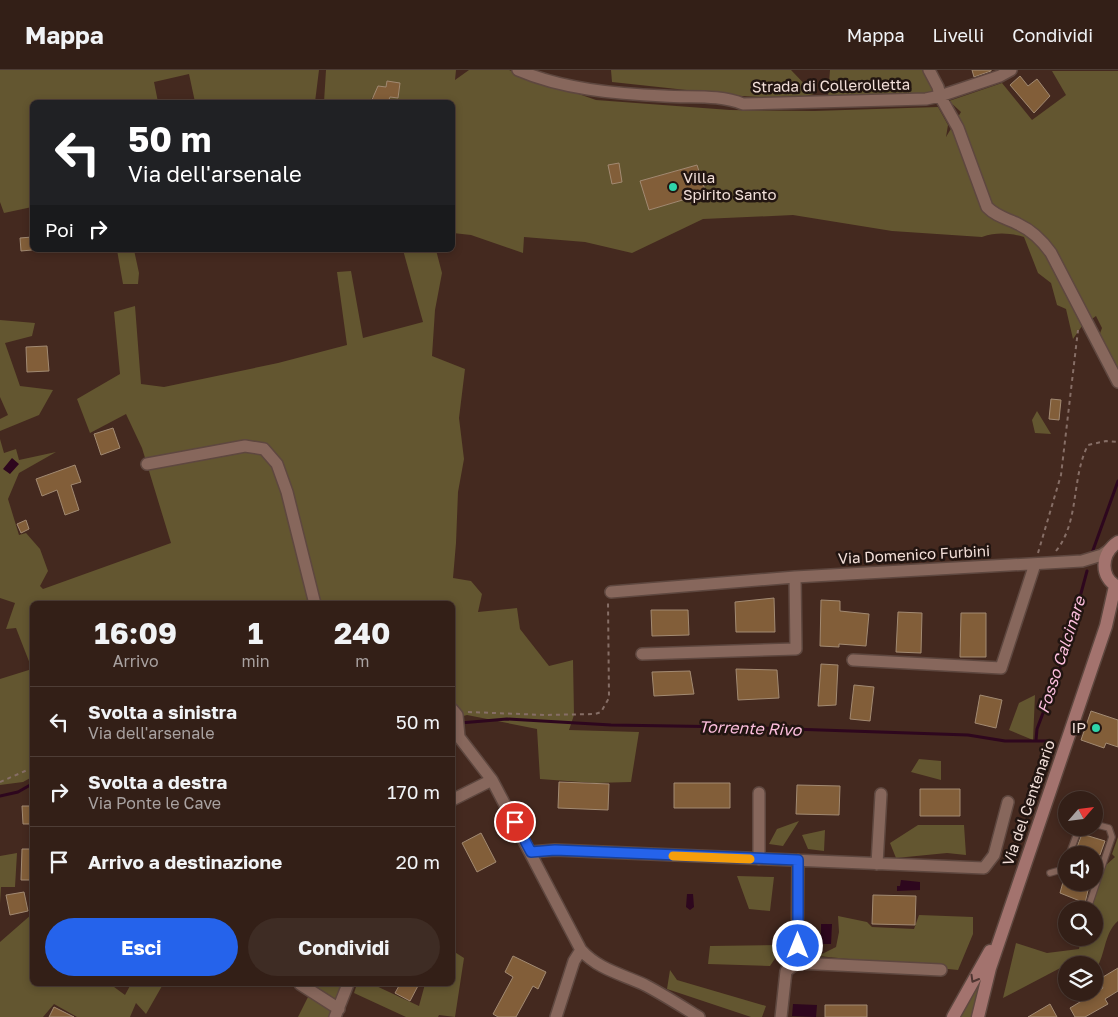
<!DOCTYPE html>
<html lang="it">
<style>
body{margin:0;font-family:"Golos Text",sans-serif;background:#3e2c24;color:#f1f3f6;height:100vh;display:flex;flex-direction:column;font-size:19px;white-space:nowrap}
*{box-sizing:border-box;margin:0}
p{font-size:16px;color:#a9a2a1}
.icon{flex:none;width:28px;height:28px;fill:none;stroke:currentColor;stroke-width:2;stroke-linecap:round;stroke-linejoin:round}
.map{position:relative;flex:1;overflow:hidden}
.panel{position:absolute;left:30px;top:531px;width:425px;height:385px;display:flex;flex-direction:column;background:#331f17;border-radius:8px;box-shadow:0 2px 8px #0003,0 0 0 1px #4e3d36}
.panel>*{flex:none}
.guide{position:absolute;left:30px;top:30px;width:425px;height:152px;border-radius:8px;box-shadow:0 2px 8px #0003,0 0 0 1px #4e3d36;background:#202124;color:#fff;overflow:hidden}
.needle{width:32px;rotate:62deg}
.controls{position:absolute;left:1058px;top:721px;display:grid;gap:10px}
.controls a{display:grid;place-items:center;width:45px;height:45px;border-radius:50%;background:#331f17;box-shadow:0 2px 8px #0003,0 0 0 1px #4e3d36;font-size:25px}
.pin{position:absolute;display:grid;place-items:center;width:42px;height:42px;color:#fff;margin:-21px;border:2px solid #fff;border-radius:50%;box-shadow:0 1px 5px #0007}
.me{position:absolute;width:55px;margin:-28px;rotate:0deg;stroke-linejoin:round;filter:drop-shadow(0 0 4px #0008)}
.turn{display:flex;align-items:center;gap:18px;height:105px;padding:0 15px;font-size:22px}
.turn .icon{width:65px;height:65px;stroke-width:2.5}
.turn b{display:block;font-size:35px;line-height:42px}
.then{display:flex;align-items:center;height:48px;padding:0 15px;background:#0003;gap:10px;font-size:19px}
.eta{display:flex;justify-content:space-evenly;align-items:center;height:85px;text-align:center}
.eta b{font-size:30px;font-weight:700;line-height:35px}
.button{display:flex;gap:10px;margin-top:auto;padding:10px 15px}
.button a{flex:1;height:58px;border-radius:30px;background:#2563eb;color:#fff;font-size:20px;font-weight:700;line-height:58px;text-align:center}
.button a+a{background:#3e2c24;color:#f1f3f6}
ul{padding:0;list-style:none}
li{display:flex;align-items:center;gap:15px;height:70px;padding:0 15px;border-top:1px solid #4e3d36}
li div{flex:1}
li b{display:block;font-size:19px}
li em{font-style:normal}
header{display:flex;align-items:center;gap:30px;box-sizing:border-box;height:70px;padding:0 25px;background:#331f17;border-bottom:1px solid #4e3d36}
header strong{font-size:24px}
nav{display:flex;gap:28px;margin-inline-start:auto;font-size:18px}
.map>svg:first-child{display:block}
.green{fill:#635630;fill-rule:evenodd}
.water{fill:#2e071e}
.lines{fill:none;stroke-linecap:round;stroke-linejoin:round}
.stream{stroke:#2e071e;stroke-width:3}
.building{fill:#825e39;stroke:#a28a72}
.lane-casing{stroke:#5e473f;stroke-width:8}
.street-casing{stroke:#5e473f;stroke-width:14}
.secondary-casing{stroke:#5e473f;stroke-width:15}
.path{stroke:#866e66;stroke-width:2;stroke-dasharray:4 4;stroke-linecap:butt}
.lane{stroke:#87675c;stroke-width:5.5}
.street{stroke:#87675c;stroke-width:11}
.secondary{stroke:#a3736e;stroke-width:12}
.oneway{stroke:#4f3632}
.route-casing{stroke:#184099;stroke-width:12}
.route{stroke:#2563eb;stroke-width:9}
.slow{stroke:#f59e0b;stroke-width:9}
.poi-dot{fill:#2fd4aa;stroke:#221511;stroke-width:2}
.labels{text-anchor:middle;stroke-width:5;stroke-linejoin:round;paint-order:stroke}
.street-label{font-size:15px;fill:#f3e0da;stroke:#221511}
.poi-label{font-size:15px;fill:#f3e0da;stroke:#221511;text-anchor:start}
.water-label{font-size:16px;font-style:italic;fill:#fcbedd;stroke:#221511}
</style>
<header>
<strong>Mappa</strong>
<nav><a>Mappa</a><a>Livelli</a><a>Condividi</a></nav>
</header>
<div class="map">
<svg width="1118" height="947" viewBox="0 0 1118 947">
<rect width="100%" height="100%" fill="#44291f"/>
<!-- green -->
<path class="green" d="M0 0H319L315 32H195L189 4 154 12 158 32H32V137L4 143 0 132Z
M326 0H456L455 10 469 0H509L596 30 730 40 814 41 938 37 948 55 946 67 961 42 949 31 1002 13 1032 50 1066 25 1052 1H1118V305L1099 266 1102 258 1096 246 1082 256 1073 269 1066 239 1057 235 1051 213 1038 203 1024 167C1009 163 997 162 982 167L892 161 793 145 703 149 632 183 585 172 524 167 523 183 471 165 453 163 452 32H388L390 27 398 28 400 14 387 11 386 17 378 16 376 28 372 27 371 32H324ZM697 95 706 123 649 140 641 111Z
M611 0H791L814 24 793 29 742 26 612 12Z
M830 0H922L936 23 927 27H828Z
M117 180H134L139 203 138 214H123Z
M403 180H436L442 203 435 240 432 286 465 299 459 348 464 389 458 422 456 473 453 508 471 511 482 524 478 542 517 538 520 559 549 596 573 590 574 645 569 660 639 662 631 712 594 713 540 709 537 659 467 645 453 649 452 534H32V707L23 712 0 715V609L32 599 16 558 6 559 15 533 0 528V369L4 383 16 379 19 390 56 382 19 403 8 429 19 465 26 463 40 479 48 501 40 516 43 519 171 473 142 378 126 344 90 363 77 329 120 304 114 242 135 236 141 314 164 317 278 293 347 275 337 202 351 201 363 268 423 252Z
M0 250 35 253 32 266 5 273 20 316 53 320 39 345 0 361V349L8 345 0 327Z
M1037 341 1051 364 1035 363 1032 350Z
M1035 625 1033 670 1009 660 1019 633Z
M919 689 941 691V710L911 702Z
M799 751 783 776 769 774 777 759Z
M918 755H964L966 785 947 783 896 788 890 773Z
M825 760 824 781 808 779 802 765Z
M1118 767V851C1103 864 1106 887 1094 902V895H1066L1003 928 1016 873 1047 883 1079 879 1081 868H1094V840H1090L1105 796 1115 787 1112 784Z
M17 783 15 817H1L0 834V786Z
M737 806 774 807 770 841 749 839Z
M32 844V914H110L125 925 131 914H159L162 916 146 944 136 933 130 947H77L54 934 43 947H0V872Z
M919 845 973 847V864L958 900 818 886 836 877 839 862 838 846 867 852 872 857 914 859Z
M784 875 770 896 708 894 710 876Z
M453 881 464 888 455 947 439 945 438 947H406L354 923 357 914H372L419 936 425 914H452Z
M670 900 677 910 766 936 762 947H751L667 919Z
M985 902 973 947H956Z
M310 914H342L336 930Z
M309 925 335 941 332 947H298Z"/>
<!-- water -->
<path class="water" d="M12 388 19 394 10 404 3 399Z
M901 810 920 812V820L897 821V816H900Z
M687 824H693L694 837 690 840 686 837Z
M821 854H832L831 874H821Z
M793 934 817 935 816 947 792 946Z"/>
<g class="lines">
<!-- stream -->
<path class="stream" d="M1092 483 1118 411
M460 653 507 649 611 655 736 657 968 665 1005 671H1048
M1036 670 1037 659 1063 590 1087 501
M0 726 18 722 32 714"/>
</g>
<!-- building -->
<path class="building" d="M972 0H991V1L974 7Z
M1020 6 1028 16 1037 9 1050 26 1034 43 1010 15Z
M387 11 400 13 398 28 390 27 388 32H371L378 16 386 17Z
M619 93 622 112 612 114 608 95Z
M697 95 706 123 649 140 640 111Z
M32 167V180L21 181 20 168Z
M47 276 49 301 27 302 26 277Z
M1051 329 1061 330 1059 350 1049 349Z
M113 358 120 378 101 385 94 364Z
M75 395 81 412 71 415 79 440 65 445 57 420 42 426 36 409Z
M26 450 29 459 21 463 17 454Z
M774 528 775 562H736L735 532Z
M821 530 840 531V541L869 544 866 576 839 574V577L820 576Z
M651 540H688L689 565 652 566Z
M898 542 922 543 921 583 896 582Z
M961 543H986V587H960Z
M821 594 838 595 836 635 818 636Z
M736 599 777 600 779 628 738 630Z
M690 601 694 624 654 626 652 602Z
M854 615 874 617 870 651 850 649Z
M980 625 1002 630 996 658 975 653Z
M1091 641 1118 650V677L1106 673 1104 678 1081 670Z
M559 712 609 714 608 740 558 738Z
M674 713H730V738H674Z
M797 715 840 716 839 745 796 744Z
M920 719H960V746H920Z
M22 736H32V754H23Z
M481 763 496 792 477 802 462 773Z
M1082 764 1105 771 1100 785H1074Z
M22 779H30V810H21Z
M1063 812H1090L1085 833 1060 823Z
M24 822 28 841 10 845 6 825Z
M873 825 916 826 915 855 872 854Z
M513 886 546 902 538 919 533 916 516 947H498L493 944 513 907 505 902Z
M1118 898V921L1105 929 1108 934 1085 947H1075L1070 938 1103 918 1098 910Z
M400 914H419L410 931 395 923Z
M1050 934 1057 947H1028Z
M825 935H867V947H825Z
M54 937 74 947H49Z"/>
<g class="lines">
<defs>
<path id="lane" d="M1069 785 1079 758
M1050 803 1064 799 1066 793
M1076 837 1085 840 1088 838 1112 767 1109 758 1094 754"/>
<path id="street" d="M518 0C562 19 616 24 664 26 690 28 719 24 743 34L926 29 940 26 938 17 929 0
M1011 0 1000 6 940 26 958 58 987 137C997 147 1006 148 1018 154 1033 161 1042 170 1051 183L1118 312
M147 394 245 376 264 379 277 394 287 422 315 534
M611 522 795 507 1082 491 1102 485 1109 480
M642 584 796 579 795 507
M853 590 1001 598 1035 494
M452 639 457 645 459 667 492 710
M759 723V789
M452 730 492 710 581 880C599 900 622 904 645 915 664 925 681 936 699 947
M531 782 555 780 984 798 994 785 1008 732
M798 790 797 893 941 900
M877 794 881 724
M300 914 339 939
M335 947 348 914
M556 947 574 891 581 880
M781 947 786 901 797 893"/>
<path id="secondary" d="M1118 472C1101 483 1099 507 1118 517
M953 947 990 881
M978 947 990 898 1106 556 1115 516"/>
</defs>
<!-- lane casing -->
<use href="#lane" class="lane-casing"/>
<!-- street casing -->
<use href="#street" class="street-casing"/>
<!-- secondary casing -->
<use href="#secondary" class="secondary-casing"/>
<!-- path -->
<path class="path" d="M1056 481C1080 451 1071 408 1088 375L1106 371 1118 372
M1038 483 1061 405 1078 260
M468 642 545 645 595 644 601 642 609 628 608 532
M0 712 32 698"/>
<!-- lane -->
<use href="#lane" class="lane"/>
<!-- street -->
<use href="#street" class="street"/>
<!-- secondary -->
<use href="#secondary" class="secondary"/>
</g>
<!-- one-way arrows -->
<defs><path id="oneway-chevron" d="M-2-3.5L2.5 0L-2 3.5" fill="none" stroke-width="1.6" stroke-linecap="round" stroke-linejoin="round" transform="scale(1.25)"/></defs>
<use class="oneway" href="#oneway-chevron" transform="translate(974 909) rotate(120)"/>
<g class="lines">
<defs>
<path id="route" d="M515 752 531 782 555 780 798 790V876"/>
</defs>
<!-- route casing -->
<use href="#route" class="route-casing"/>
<!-- route -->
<use href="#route" class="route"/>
<!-- slow -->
<path class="slow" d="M673 786 750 789"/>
</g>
<!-- markers -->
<g class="poi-dot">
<circle cx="673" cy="117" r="5"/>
<circle cx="1096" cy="658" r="5"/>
</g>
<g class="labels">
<!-- street labels -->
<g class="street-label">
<text transform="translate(831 16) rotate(-1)" y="5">Strada di Collerolletta</text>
<text transform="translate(914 485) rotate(-3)" y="5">Via Domenico Furbini</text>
<text transform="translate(1029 733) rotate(-71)" y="5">Via del Centenario</text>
</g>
<!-- poi labels -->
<g class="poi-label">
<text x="683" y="113">Villa<tspan x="683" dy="17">Spirito Santo</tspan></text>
<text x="1086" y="663" text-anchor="end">IP</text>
</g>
<!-- water labels -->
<g class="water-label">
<text transform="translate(1061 585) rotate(-72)" y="6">Fosso Calcinare</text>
<text transform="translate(750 658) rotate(2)" y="6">Torrente Rivo</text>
</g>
</g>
</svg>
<div class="controls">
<a><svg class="needle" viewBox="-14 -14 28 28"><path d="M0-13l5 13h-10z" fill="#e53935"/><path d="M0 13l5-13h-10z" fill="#a9a2a1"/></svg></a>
<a><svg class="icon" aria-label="sound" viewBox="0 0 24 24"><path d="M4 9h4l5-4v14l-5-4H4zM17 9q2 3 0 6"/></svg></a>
<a><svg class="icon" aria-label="search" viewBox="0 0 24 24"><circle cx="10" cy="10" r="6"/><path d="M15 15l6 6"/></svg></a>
<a><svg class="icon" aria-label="layers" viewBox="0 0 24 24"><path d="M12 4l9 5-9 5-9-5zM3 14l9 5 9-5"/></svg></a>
</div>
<div class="pin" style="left:515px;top:752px;background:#d93025"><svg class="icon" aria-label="arrive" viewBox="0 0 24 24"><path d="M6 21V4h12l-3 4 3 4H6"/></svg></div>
<svg class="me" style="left:798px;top:876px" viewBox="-20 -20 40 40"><circle r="17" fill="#2563eb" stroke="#fff" stroke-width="3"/><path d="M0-11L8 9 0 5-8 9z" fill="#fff"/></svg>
<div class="guide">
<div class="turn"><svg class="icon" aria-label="left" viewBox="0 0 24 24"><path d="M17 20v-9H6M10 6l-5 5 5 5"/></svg><div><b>50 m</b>Via dell'arsenale</div></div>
<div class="then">Poi<svg class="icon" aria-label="right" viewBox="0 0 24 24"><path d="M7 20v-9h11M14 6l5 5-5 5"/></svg></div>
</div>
<section class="panel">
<div class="eta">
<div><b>16:09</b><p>Arrivo</p></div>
<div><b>1</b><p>min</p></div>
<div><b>240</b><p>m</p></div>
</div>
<ul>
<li><svg class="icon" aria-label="left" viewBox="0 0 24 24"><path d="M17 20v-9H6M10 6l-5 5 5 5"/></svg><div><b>Svolta a sinistra</b><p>Via dell'arsenale</p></div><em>50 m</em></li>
<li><svg class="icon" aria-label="right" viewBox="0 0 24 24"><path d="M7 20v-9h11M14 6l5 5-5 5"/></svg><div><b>Svolta a destra</b><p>Via Ponte le Cave</p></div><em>170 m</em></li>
<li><svg class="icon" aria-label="arrive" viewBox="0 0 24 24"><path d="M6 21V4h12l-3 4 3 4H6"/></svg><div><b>Arrivo a destinazione</b></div><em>20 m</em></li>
</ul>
<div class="button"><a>Esci</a><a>Condividi</a></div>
</section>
</div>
